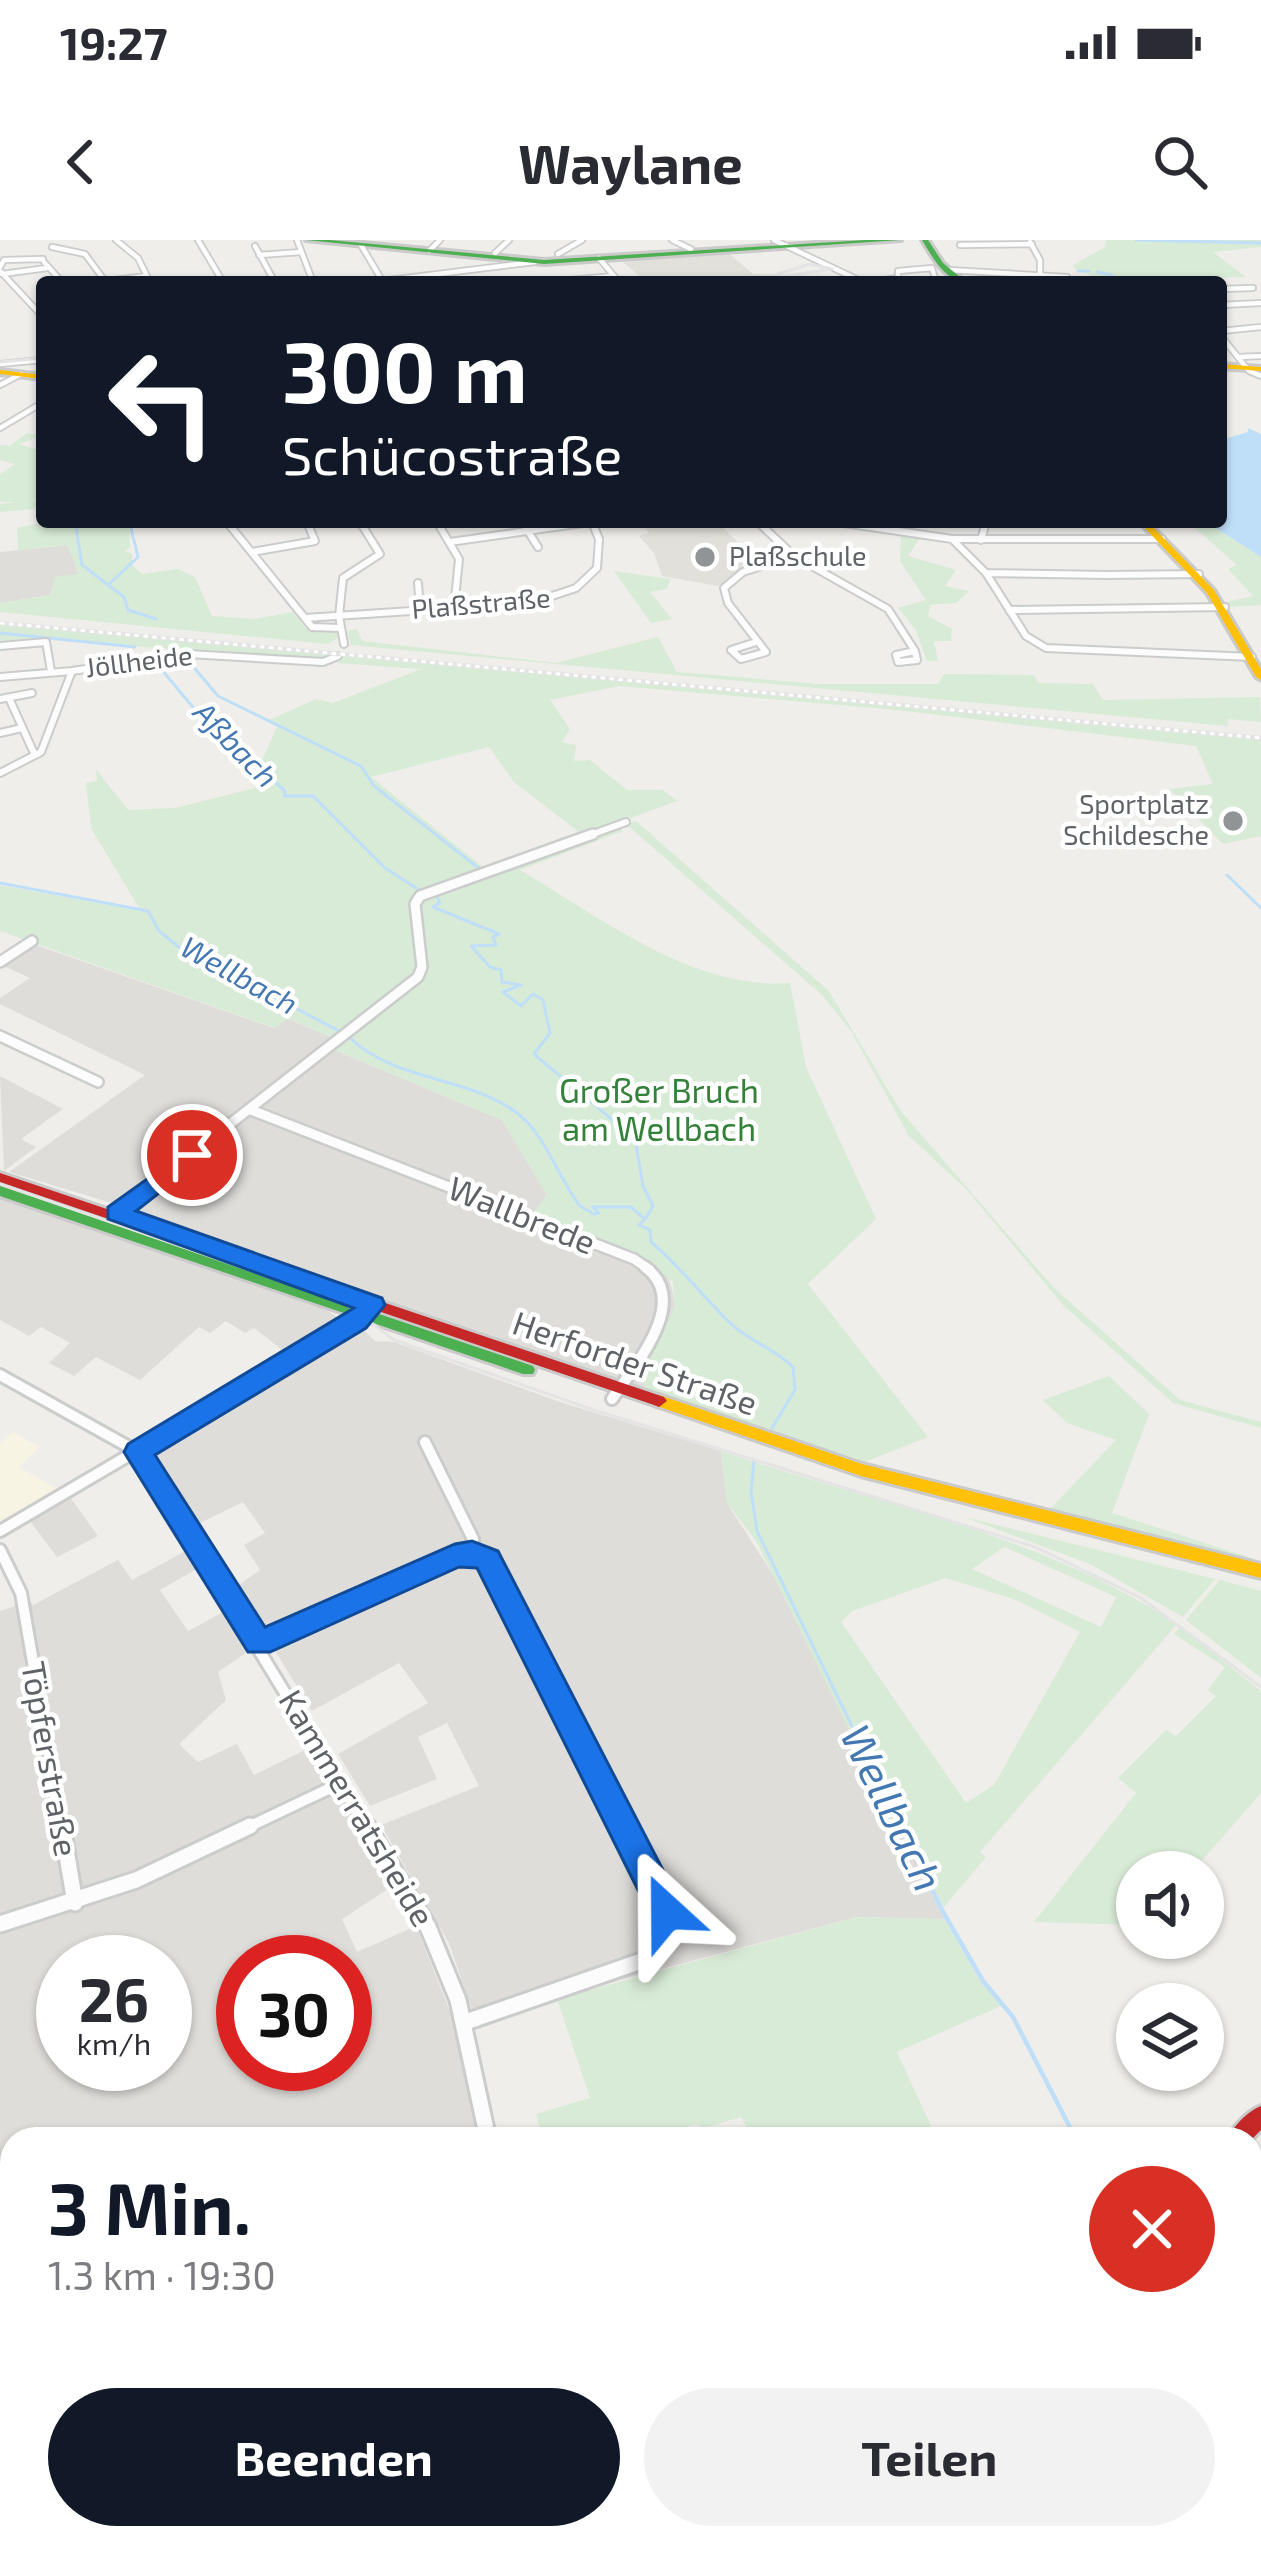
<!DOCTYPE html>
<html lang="de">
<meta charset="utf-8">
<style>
body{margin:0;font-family:"Exo 2",sans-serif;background:#f2f2f3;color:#2b2b33;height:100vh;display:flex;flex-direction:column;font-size:45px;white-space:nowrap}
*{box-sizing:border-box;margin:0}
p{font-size:39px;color:#7c7c81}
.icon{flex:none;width:66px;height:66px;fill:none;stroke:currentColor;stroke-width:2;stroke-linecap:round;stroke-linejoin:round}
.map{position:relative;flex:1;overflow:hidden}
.panel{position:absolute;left:0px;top:1887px;width:1263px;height:423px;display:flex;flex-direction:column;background:#fff;border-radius:36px 36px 0 0;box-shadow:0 3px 9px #0004}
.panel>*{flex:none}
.guide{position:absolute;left:36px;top:36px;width:1191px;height:252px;border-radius:12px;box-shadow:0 3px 9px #0004;background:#111827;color:#fff;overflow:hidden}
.buttons{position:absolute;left:1116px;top:1611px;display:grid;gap:24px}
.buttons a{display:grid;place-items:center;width:108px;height:108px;border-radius:50%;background:#fff;box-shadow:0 3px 9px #0004;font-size:60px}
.speed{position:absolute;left:36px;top:1695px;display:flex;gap:24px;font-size:60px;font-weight:700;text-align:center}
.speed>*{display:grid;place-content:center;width:156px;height:156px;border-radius:50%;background:#fff;box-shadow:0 3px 9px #0004;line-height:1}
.speed small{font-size:30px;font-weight:400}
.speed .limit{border:18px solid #d22;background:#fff;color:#111}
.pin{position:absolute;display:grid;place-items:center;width:102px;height:102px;color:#fff;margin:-51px;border:6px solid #fff;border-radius:50%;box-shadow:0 3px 12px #0007}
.me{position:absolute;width:132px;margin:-66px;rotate:336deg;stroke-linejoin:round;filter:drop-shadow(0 0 9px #0008)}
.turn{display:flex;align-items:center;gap:42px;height:252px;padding:0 48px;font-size:54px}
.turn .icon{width:156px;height:156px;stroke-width:2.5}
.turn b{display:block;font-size:84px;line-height:102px}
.round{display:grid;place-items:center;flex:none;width:126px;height:126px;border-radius:63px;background:#f2f2f3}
.overview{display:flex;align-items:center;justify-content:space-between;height:204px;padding:0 48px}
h1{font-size:72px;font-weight:700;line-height:90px;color:#111827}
.button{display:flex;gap:24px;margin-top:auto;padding:24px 48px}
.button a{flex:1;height:138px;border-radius:72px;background:#111827;color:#fff;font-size:48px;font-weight:700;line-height:138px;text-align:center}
.button a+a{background:#f2f2f3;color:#2b2b33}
.status{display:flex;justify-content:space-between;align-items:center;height:84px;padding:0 60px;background:#fff;direction:ltr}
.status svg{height:33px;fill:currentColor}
header{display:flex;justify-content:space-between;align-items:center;height:156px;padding:0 48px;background:#fff;font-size:54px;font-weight:700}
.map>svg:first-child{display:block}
.commercial{fill:#f7f4e4}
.industrial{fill:#dfddda;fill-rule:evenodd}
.education{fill:#e2e0da}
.green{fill:#d8ebd6;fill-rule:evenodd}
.water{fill:#bfdff9}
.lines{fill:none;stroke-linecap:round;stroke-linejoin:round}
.stream-far1{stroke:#bfdff9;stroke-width:3}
.stream{stroke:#bfdff9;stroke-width:4.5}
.street-far4-casing{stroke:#cbcccc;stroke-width:8}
.street-far3-casing{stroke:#cbcccc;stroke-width:10}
.street-far2-casing{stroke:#cbcccc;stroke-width:14}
.street-far1-casing{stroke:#cbcccc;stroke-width:16}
.street-casing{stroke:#cbcccc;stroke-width:21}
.fast-casing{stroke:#cacacb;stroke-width:6}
.slow-casing{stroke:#cacacb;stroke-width:6}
.jam-casing{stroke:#cacacb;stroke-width:6}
.street-far4{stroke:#fdfcfc;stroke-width:4.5}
.street-far3{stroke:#fdfcfc;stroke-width:6}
.street-far2{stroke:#fdfcfc;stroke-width:9}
.street-far1{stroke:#fdfcfc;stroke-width:10}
.street{stroke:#fdfcfc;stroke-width:15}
.fast{fill:#4caf50;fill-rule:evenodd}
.slow{fill:#ffc107;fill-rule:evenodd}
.jam{fill:#c62828;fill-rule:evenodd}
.tram{stroke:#e4e4e4;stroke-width:3}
.rail-casing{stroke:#e4e4e4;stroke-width:4.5}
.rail{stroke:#fff;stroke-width:3;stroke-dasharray:4.5;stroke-linecap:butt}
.route{fill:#1a73e8;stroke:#114b97;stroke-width:3}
.poi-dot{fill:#919496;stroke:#fff;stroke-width:4.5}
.labels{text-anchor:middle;stroke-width:9;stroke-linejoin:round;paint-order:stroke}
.far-poi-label{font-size:27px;fill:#5f6368;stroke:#fff;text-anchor:start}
.far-street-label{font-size:27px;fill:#5f6368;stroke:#fff}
.far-water-label{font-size:30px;font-style:italic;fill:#4478b3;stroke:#fff}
.park-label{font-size:33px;fill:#34823a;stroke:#fff}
.street-label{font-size:33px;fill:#5f6368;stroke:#fff}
.near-water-label{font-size:42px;font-style:italic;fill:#4478b3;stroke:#fff}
</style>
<div class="status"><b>19:27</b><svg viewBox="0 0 49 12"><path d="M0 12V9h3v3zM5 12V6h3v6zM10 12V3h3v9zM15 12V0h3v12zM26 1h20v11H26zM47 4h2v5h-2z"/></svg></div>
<header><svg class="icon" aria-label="back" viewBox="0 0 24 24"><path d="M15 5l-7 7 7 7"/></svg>Waylane<svg class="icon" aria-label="search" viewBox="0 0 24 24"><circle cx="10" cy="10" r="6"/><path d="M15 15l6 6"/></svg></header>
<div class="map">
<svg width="1261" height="2309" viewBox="0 0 1261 2309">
<rect width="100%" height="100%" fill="#efeeea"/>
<!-- commercial -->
<path class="commercial" d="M13 1192 40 1207 19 1227 59 1250 0 1284V1203Z"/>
<!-- industrial -->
<path class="industrial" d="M68 305 79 334 50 355 0 363V312Z
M33 704 274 788 287 778 335 799 123 962 115 964 9 932 145 835 0 764V758L30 738 1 725Z
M332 809 502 880 547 955 534 972 639 1015 668 1034 676 1066 641 1136 646 1150 186 995 135 973 134 965Z
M0 836 63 869 21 899 36 907 4 931Z
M0 958 325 1069 343 1081 290 1116 254 1088 245 1093 226 1081 210 1093 199 1087 140 1140 96 1117 74 1136 49 1123 70 1103 41 1087 29 1096 0 1080Z
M360 1086 375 1101 394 1102 560 1162 721 1211 727 1263 779 1344 944 1679 857 1677 602 1745 478 1787 449 1703 381 1585 479 1546 447 1483 418 1497 437 1539 370 1566 338 1514 428 1463 399 1423 312 1471 236 1347 260 1330 244 1305 265 1293 243 1262 196 1285 148 1218 157 1204Z
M70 1257 98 1296 57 1317 30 1281Z
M191 1308 202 1326 160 1350 188 1391 229 1369 253 1408 218 1432 226 1460 179 1504 198 1522 237 1504 254 1535 311 1507 394 1645 342 1679 357 1712 416 1686 453 1779 481 1899H12V2201L0 2206V1371L30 1361 33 1365 118 1320 132 1340ZM63 1722H165V1824H63ZM243 1722H345V1824H243Z"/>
<!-- education -->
<path class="education" d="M725 10 753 34 817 36 824 42H647L618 18Z
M641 282 718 283 760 323 718 346 662 336 654 313 639 296 649 293Z"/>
<!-- green -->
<path class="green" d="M1106 0H1261V7L1213 12 1246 37 1107 42 1075 29 1073 25 1105 7Z
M27 193 42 196 19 204 42 211V258L28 261 42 260V269L40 262 34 269 0 272V264L16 262H0V234L15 224 0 220V205L10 206Z
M45 282H129L130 307 125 311 132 314V325L142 334 178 329 195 337 212 376 254 379 293 372 305 388 334 390 339 397 328 404 0 372V363L50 355 55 337 78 334 68 305 18 310 17 288Z
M1188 282H1206L1261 317V365L1230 367 1227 362 1253 356 1228 329 1237 325Z
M901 295 920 298 908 316 956 330 945 346 969 351 956 363 930 365 928 376 952 389 951 401H934L938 421H927L916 390 898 368 926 360 900 321Z
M614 331 670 339 667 349 650 352 672 379 651 383Z
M0 384 335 415 324 421 28 398 0 401Z
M357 389 362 401 556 423 658 397 677 432 819 444H938L944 434 1034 435 1039 443 1093 444 1103 460 1260 457 1261 482 1228 479V486L351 405 347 391Z
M342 416 1261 499V596L1223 604 1169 549 1213 544 1196 506 897 470 619 446 550 460 570 489 562 502 576 505 574 521 590 520 627 550H663L677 561 484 632 619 587 623 591 520 630C602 678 692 750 790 743L806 827 876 979 808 1044 928 1197 862 1223 646 1150 641 1136 675 1066 673 1042 639 1015 533 973 547 955 502 880 332 809 335 799 288 778 275 788 0 691V645L141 671 91 588 86 543 97 541 96 529 128 570 175 568 271 544 259 527 277 487 267 481 316 459 333 463 421 429 337 423ZM489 507 514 542 580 593 484 628 371 537Z
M636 581 829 751 900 870 1054 1048 1180 1160 1261 1182V1188L1173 1163 1064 1066 966 949 909 896 851 791 821 754 626 584Z
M1109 1136 1149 1174 1112 1273 1261 1321 1048 1271 1116 1200 1067 1183 1043 1160Z
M721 1211C875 1264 1039 1293 1177 1384L980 1612 986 1617 944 1667 875 1542 756 1301 727 1263ZM1004 1307 1116 1357 1101 1387 972 1329ZM946 1338 1016 1360 1080 1392 994 1545 966 1563 841 1382 852 1371Z
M964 1277 1215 1339 1183 1377 1090 1324Z
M1220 1340 1261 1351V1438L1186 1380Z
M1180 1387 1261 1451V1553L1192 1632H1137V1685L1034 1682 1136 1553 1118 1538 1166 1490 1176 1496 1216 1456 1208 1450 1225 1427 1174 1394Z
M857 1677 944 1679 981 1742 1003 1765 897 1812 937 1899H753L741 1877 704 1888 696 1884 653 1899H543L536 1874 590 1858 557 1759Z
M12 2201V2298H627L634 2309H0V2206Z
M646 2298H774L780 2309H654Z"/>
<!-- water -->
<path class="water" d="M1248 188 1261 194V317L1206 282H1221V200L1248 192Z"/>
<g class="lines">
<!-- stream-far1 -->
<path class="stream-far1" d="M1136 0 1261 3
M1078 31H1089
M1097 32 1112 35V42
M75 282 82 325 124 357 128 370 156 379
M130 282 133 298
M134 300 138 317
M108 345 136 319
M0 393 135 407
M186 418 218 456 361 526 374 546 481 630
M156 423 202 478 285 551 284 556H313L385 628 421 651
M1227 635 1261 668
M0 643 148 671 159 691 180 708 341 792
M435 653 440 663 433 667 499 694 493 697 496 705 471 706 490 727 501 730 502 742 521 745 503 752 521 766 533 754 543 760 550 793 534 814 635 899 643 946 653 966 646 978
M349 797C397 843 466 835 517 873 546 895 558 938 580 966L594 974 599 973 593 967H631L645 979 639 985 650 990 651 1002C681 1027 703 1057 731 1084 749 1101 774 1108 793 1127L795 1150 772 1188
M754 1221 751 1251 757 1291 902 1589"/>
<!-- stream -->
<path class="stream" d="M901 1586 943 1672 983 1741 1013 1777 1076 1899"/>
<defs>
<path id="street-far4" d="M198 0 223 42
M297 0 313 42
M672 0 691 9
M774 0 863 42
M1030 2 1040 20V41
M361 5 383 42
M960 5 1032 4
M255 6 272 37
M52 7 85 14 105 41
M429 11 440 0
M495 13 509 0
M558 14 582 0
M259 15 301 12
M599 18 619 42
M44 22 62 42
M0 27 4 20 43 19
M949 30 1067 37
M0 31 42 76
M2 34 47 28
M97 42 147 36 138 18 116 0
M373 42 535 22
M547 42 614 36
M870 42 898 38V31L932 28 936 42
M1221 49 1253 48
M1221 65 1261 63
M1221 91 1261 87
M1221 96 1249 131 1261 136
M1239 117 1261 116
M0 124 42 120
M0 145 21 134
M0 188 42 163"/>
<path id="street-far3" d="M227 282 312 387 340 388
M437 282 459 319 454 368
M522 282 538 307
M758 282 794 316 888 369 915 411
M837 282 952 299H1162
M952 299 986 333 1026 396 1046 408 1252 417
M981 300 986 282
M450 302 590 282
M252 312 315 301 307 282
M986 333 1108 335
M1106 335 1199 334
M418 343 420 370
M1009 370 1225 367
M305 378 531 363 576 348 597 328 599 299 592 282
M756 402 731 410 741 419 766 412 728 363 724 348 743 332 793 316
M344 404 339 376 343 338 380 314 360 282
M0 406 46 402 51 431
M915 411 917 420 898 422 896 415Z
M0 437 72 431
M9 458 33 511
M0 459 32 453
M0 493 22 488
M0 533 41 512 72 431 189 414 323 422 338 416
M585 597 626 582"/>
<path id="street-far2" d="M0 722 32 701
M0 796 98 842
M251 870 634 1019 650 1030
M116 973 418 737 422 727 415 664 420 656 593 594"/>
<path id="street-far1" d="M0 1135 138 1212 368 1589
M612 1159C634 1126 692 1061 645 1027
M425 1202 473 1299 472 1313
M0 1291 332 1096 372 1065
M0 1310 21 1353 62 1589
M259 1403 455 1315 477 1314 494 1328 625 1589
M244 1589 343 1542"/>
<path id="street" d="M62 1586 75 1663
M367 1586 428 1687 458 1760 488 1899
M0 1684 136 1640 250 1586
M463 1783 647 1719 667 1672 624 1586
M1251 1968 1261 1988
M637 2298 644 2309"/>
<path id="fast" d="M306 0H330L544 20 866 0H901L544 24Z
M922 0H928L943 23 966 42C944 40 933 18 922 0Z
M0 946 533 1126 535 1130 533 1134H523L0 956Z"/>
<path id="slow" d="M1221 124 1261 127V131L1221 128Z
M0 130 42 135V139L0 134Z
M1139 282H1148L1214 350 1261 429V440L1256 437 1207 353Z
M659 1155 862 1224 1261 1324V1338L861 1236 654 1165 651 1161 654 1157Z
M849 2298H875L870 2309H844Z"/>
<path id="jam" d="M0 933 664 1157 667 1161 659 1167 654 1165 0 942Z
M1261 1866V1890L1251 1900 1228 1899C1233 1886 1248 1871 1261 1866Z"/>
</defs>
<!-- street-far4 casing -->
<use href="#street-far4" class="street-far4-casing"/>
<!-- street-far3 casing -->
<use href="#street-far3" class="street-far3-casing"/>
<!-- street-far2 casing -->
<use href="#street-far2" class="street-far2-casing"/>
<!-- street-far1 casing -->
<use href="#street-far1" class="street-far1-casing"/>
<!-- street casing -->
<use href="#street" class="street-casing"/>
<!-- fast casing -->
<use href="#fast" class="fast-casing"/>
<!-- slow casing -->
<use href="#slow" class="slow-casing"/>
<!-- jam casing -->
<use href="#jam" class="jam-casing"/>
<!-- street-far4 -->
<use href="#street-far4" class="street-far4"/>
<!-- street-far3 -->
<use href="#street-far3" class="street-far3"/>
<!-- street-far2 -->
<use href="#street-far2" class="street-far2"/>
<!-- street-far1 -->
<use href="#street-far1" class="street-far1"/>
<!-- street -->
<use href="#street" class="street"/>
<!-- fast -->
<use href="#fast" class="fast"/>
<!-- slow -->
<use href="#slow" class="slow"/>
<!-- jam -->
<use href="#jam" class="jam"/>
<!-- tram -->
<path class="tram" d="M778 34 810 24 832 29 779 37
M0 122 42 118
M0 944 345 1063 394 1100 594 1170 1035 1307 1141 1358 1261 1447"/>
<defs>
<path id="rail" d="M0 383 1261 498"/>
</defs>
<!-- rail casing -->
<use href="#rail" class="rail-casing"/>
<!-- rail -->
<use href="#rail" class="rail"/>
</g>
<!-- route -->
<path class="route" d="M192 907 200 910V921L136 971 382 1058 385 1065 366 1088 155 1215 265 1387 455 1304 472 1301 498 1311 679 1661 684 1672 679 1684 667 1688 655 1684 477 1328 459 1327 270 1412H248L124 1212 128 1204 354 1068 108 979V967Z"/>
<!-- markers -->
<g class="poi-dot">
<circle cx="705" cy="317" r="12"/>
<circle cx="1233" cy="581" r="12"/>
</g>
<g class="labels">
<!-- far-poi labels -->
<g class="far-poi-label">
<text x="729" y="326">Plaßschule</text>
<text x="1209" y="574" text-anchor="end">Sportplatz<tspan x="1209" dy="31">Schildesche</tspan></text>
</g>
<!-- far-street labels -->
<g class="far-street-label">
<text transform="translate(481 364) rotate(-5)" y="9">Plaßstraße</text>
<text transform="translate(139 422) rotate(-7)" y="9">Jöllheide</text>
</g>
<!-- far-water labels -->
<g class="far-water-label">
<text transform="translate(235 505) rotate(46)" y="10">Aßbach</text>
<text transform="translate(239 736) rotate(29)" y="10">Wellbach</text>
</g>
<!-- park labels -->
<g class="park-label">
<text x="659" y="863">Großer Bruch<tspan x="659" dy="38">am Wellbach</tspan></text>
</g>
<!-- street labels -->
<g class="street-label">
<text transform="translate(522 975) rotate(22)" y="12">Wallbrede</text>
<text transform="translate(635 1123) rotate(19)" y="12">Herforder Straße</text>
<text transform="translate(50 1519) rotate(80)" y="12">Töpferstraße</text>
<text transform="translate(357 1568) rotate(59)" y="12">Kammerratsheide</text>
</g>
<!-- near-water labels -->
<g class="near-water-label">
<text transform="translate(892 1568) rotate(64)" y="15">Wellbach</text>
</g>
</g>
</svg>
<div class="buttons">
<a><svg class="icon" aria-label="sound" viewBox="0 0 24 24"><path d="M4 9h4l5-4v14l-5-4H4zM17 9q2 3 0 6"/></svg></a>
<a><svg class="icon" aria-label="layers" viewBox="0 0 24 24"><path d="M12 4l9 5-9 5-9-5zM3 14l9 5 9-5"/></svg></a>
</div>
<div class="speed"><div>26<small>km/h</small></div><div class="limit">30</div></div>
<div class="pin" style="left:192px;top:915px;background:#d93025"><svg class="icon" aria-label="arrive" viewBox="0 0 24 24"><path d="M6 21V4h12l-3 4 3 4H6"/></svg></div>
<svg class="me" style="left:667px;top:1672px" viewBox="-20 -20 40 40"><path d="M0-17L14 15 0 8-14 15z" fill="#1a73e8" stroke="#fff" stroke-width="4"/></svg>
<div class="guide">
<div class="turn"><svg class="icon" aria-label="left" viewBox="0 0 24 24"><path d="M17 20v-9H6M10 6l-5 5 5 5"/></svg><div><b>300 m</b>Schücostraße</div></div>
</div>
<section class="panel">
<div class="overview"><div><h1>3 Min.</h1><p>1.3 km · 19:30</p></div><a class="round" style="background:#d93025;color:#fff"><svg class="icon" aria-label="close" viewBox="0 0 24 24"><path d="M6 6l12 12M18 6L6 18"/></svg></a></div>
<div class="button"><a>Beenden</a><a>Teilen</a></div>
</section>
</div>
